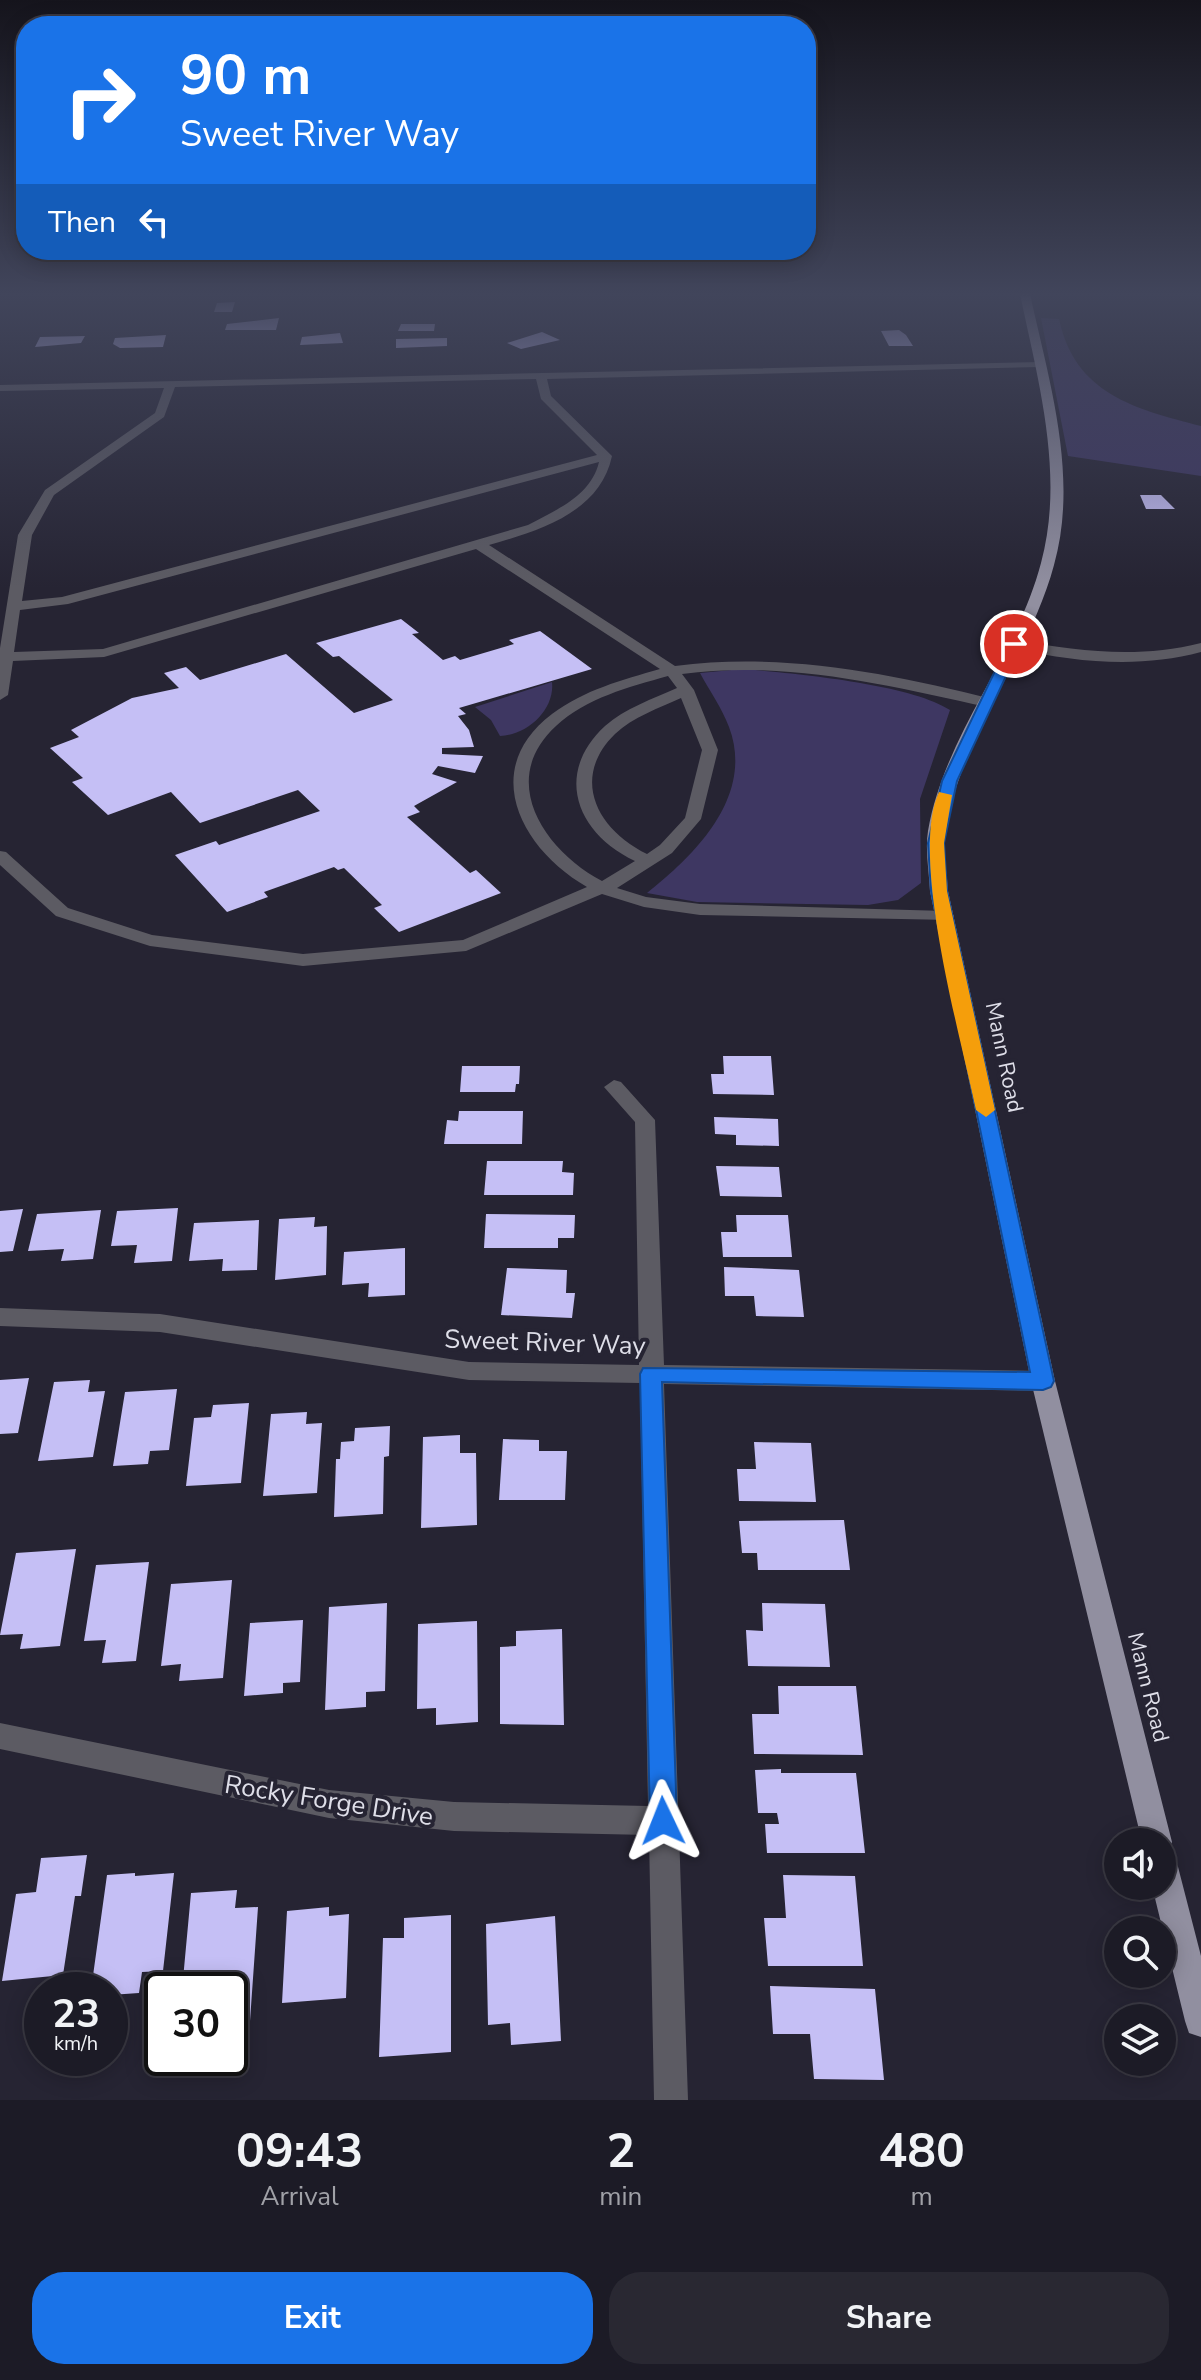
<!DOCTYPE html>
<style>
body{margin:0;font-family:"Nunito Sans",sans-serif;background:#292832;color:#f1f3f6;height:100vh;display:flex;flex-direction:column;font-size:30px;white-space:nowrap}
*{box-sizing:border-box;margin:0}
p{font-size:26px;color:#a0a1a7}
.icon{flex:none;width:44px;height:44px;fill:none;stroke:currentColor;stroke-width:2;stroke-linecap:round;stroke-linejoin:round}
.map{position:relative;height:2100px;overflow:hidden}
.side{display:flex;flex-direction:column;background:#1c1b26;flex:1}
.side>*{flex:none}
.top-card{position:absolute;left:16px;top:16px;width:800px;height:244px;border-radius:32px;box-shadow:0 4px 20px #0003,0 0 0 2px #3a3943;background:#1a73e8;color:#fff;overflow:hidden}
.buttons{position:absolute;left:1104px;top:1828px;display:grid;gap:16px}
.buttons a{display:grid;place-items:center;width:72px;height:72px;border-radius:50%;background:#1c1b26;box-shadow:0 4px 20px #0003,0 0 0 2px #3a3943;font-size:40px}
.speed{position:absolute;left:24px;top:1972px;display:flex;gap:16px;font-size:40px;font-weight:700;text-align:center}
.speed>*{display:grid;place-content:center;width:104px;height:104px;border-radius:50%;background:#1c1b26;box-shadow:0 4px 20px #0003,0 0 0 2px #3a3943;line-height:1}
.speed small{font-size:20px;font-weight:400}
.speed .limit{border:4px solid #111;border-radius:12px;background:#fff;color:#111}
.pin{position:absolute;display:grid;place-items:center;width:68px;height:68px;color:#fff;margin:-34px;border:4px solid #fff;border-radius:50%;box-shadow:0 2px 8px #0007}
.me{position:absolute;width:88px;margin:-44px;rotate:358deg;stroke-linejoin:round;filter:drop-shadow(0 0 6px #0008)}
.turn{display:flex;align-items:center;gap:28px;height:168px;padding:0 32px;font-size:36px}
.turn .icon{width:104px;height:104px;stroke-width:2.5}
.turn b{display:block;font-size:56px;line-height:68px}
.then{display:flex;align-items:center;height:76px;padding:0 32px;background:#0003;gap:16px;font-size:30px}
.eta{display:flex;justify-content:space-evenly;align-items:center;height:136px;text-align:center}
.eta b{font-size:48px;font-weight:700;line-height:56px}
.action{display:flex;gap:16px;margin-top:auto;padding:16px 32px}
.action a{flex:1;height:92px;border-radius:32px;background:#1a73e8;color:#fff;font-size:32px;font-weight:700;line-height:92px;text-align:center}
.action a+a{background:#292832;color:#f1f3f6}
.map>svg:first-child{display:block}
.green{fill:#3e3762}
.building{fill:#c5bff5}
.lines{fill:none;stroke-linecap:round;stroke-linejoin:round}
.minor{fill:#5c5b63;fill-rule:evenodd}
.major{fill:#918fa0;fill-rule:evenodd}
.route{fill:#1a73e8;stroke:#114b97;stroke-width:2}
.slow{fill:#f59e0b}
.labels{text-anchor:middle;stroke-width:8;stroke-linejoin:round;paint-order:stroke}
.street-label{font-size:22px;fill:#dedee8;stroke:#262433}
.near-street-label{font-size:26px;fill:#dedee8;stroke:#262433}
</style>
<div class="map">
<svg width="1201" height="2100" viewBox="0 0 1201 2100">
<rect width="100%" height="100%" fill="#262433"/>
<!-- green -->
<path class="green" d="M1041 318 1059 319C1075 394 1135 409 1201 426V476L1068 456Z
M742 669C792 673 911 684 950 710L920 799 921 883 898 900 868 905 697 902 647 893C695 855 755 796 729 727 722 708 709 690 700 673Z
M552 682C555 709 528 735 500 736L491 720 475 707Z"/>
<!-- building -->
<path class="building" d="M235 302 232 312H214L217 303Z
M279 318 276 330H225L227 324Z
M401 324H435L434 331H398Z
M899 330 906 335 913 346H889L881 331Z
M542 332 560 340 521 349 507 343Z
M340 333 343 343 300 345 302 337Z
M166 335 163 347 120 348 113 344 115 338Z
M85 336 81 343 35 347 40 337Z
M447 338V346L396 348V339Z
M1140 495H1161L1175 509H1146Z
M401 619 419 633 412 634 443 660 455 656 460 660 514 644 509 640 540 631 592 669 459 708 466 714 458 716 469 730 474 747 442 748V754L483 756 475 773 438 766 432 774 457 782 414 806 420 812 407 817 470 873 476 870 501 893 399 932 374 908 382 905 344 868 338 870 334 867 264 892 268 897 227 912 175 855 216 841 219 845 320 811 298 790 200 823 171 792 108 815 72 782 83 778 50 748 79 737 71 730 132 698 179 688 164 673 186 667 200 680 286 654 354 713 393 700 339 656 333 657 316 643Z
M723 1056H771L774 1095 713 1094 711 1074H724Z
M462 1066H520L519 1084H516L515 1092H460Z
M459 1111H523L522 1144H444L447 1120 458 1121Z
M714 1117 778 1119 779 1146 736 1145V1135L715 1134Z
M487 1161H563L562 1172 574 1173 573 1195H484Z
M716 1166 779 1167 782 1197 720 1196Z
M178 1208 172 1261 134 1263 137 1245 111 1246 117 1211Z
M23 1209 13 1251 0 1252V1211Z
M101 1210 93 1259 61 1261 64 1249 28 1251 37 1214Z
M486 1214 575 1215 574 1238H558V1248H484Z
M736 1215H788L792 1257H723L721 1232H737Z
M315 1217 314 1227 327 1226 326 1275 275 1280 279 1219Z
M259 1220 257 1270 222 1271 223 1259 189 1261 194 1223Z
M405 1248V1295L368 1297 369 1283 342 1285 344 1252Z
M724 1267 799 1270 804 1317 756 1316 754 1296H725Z
M507 1268 567 1270 566 1293H575L572 1318 501 1315Z
M29 1378 18 1433 0 1434V1380Z
M90 1380 88 1392 105 1391 93 1457 38 1461 54 1382Z
M177 1389 169 1450 150 1451 148 1464 113 1466 125 1392Z
M249 1403 241 1483 186 1486 194 1418 211 1417 213 1405Z
M307 1412 306 1424 322 1423 317 1493 263 1496 271 1414Z
M390 1426 389 1456 384 1457 383 1514 334 1517 336 1459H340L341 1442 354 1441 355 1428Z
M460 1435V1453H476L477 1525 421 1528 423 1437Z
M503 1439 539 1440V1451H567L565 1500H499Z
M754 1442 811 1443 816 1502 739 1501 737 1469H756Z
M844 1520 850 1570H758L757 1553H742L739 1521Z
M76 1549 60 1646 20 1649 23 1634 0 1635 16 1553Z
M149 1562 136 1661 102 1663 106 1640 84 1641 96 1565Z
M232 1580 223 1678 179 1681 181 1664 161 1666 171 1584Z
M387 1603 385 1691 366 1692V1707L325 1710 329 1607Z
M762 1603 825 1604 830 1667 748 1666 746 1630 763 1631Z
M303 1620 300 1682 283 1683V1693L244 1696 250 1623Z
M477 1621 478 1722 436 1725V1708L417 1709 418 1624Z
M562 1629 564 1725 500 1724V1647L516 1646V1631Z
M778 1686H856L863 1755 754 1754 752 1714H779Z
M781 1769V1773H856L865 1853H767L765 1824H779L777 1813H758L755 1770Z
M87 1855 81 1896H75L63 1975 2 1981 16 1894 36 1892 41 1858Z
M135 1873V1876L174 1873 163 1971 142 1972 139 1993 110 1995V1990H91L107 1875Z
M783 1875 855 1876 863 1966H768L764 1918H786Z
M237 1890 235 1908 258 1907 250 2021 230 2023V1990H182L191 1893Z
M329 1907V1916L349 1914 346 1998 282 2003 287 1911Z
M451 1915V2052L379 2057 383 1938H404V1918Z
M555 1916 561 2041 511 2045 510 2023 488 2025 486 1924Z
M770 1986 875 1989 884 2080 814 2079 810 2034H773Z"/>
<g class="lines">
<!-- minor -->
<path class="minor" d="M1043 362 1045 364 1039 367 547 379 551 396 612 456C600 513 538 531 489 545L675 666C782 652 889 673 992 699V705L987 707C886 685 786 660 682 674L694 690 718 750 701 819 672 853 617 888 646 897 700 904 945 911 951 912 954 916 951 920 700 915 644 907 602 894 466 951 303 966 150 946 56 916 0 865V851L6 852 68 908 152 935 303 954 463 940 587 887C522 850 478 770 552 714 584 690 622 680 660 669L476 549 104 657 13 661 8 695 0 700V648L18 535 45 490 155 413 164 388 0 391V385ZM536 379 541 399 597 455 62 597 22 601 32 535 54 495 164 417 175 387ZM599 462C591 496 556 510 528 525L103 649 14 652 20 610 68 604ZM668 676 677 688C653 699 625 708 605 726 553 774 577 834 635 861L602 881C546 852 496 781 556 726 586 698 629 687 668 676ZM681 698 702 750 685 818 660 845 647 854C597 830 570 778 615 734 633 717 659 708 681 698Z
M1014 640C1078 651 1137 659 1201 643V652C1138 669 1072 662 1009 647V641Z
M614 1080 621 1082 655 1120 664 1365 1043 1371 1052 1374 1055 1381 1052 1388 1043 1391 664 1384 688 2100H654L649 1835 454 1831 329 1818 0 1749V1723L329 1790 454 1802 648 1806 640 1383 469 1380 160 1332 0 1326V1308L160 1314 469 1362 639 1365 635 1122 604 1087Z"/>
<!-- major -->
<path class="major" d="M1020 294H1030C1049 381 1079 476 1054 565 1029 658 961 734 946 830 942 850 947 871 948 891L1055 1381 1172 1842 1169 1851 1177 1863 1201 1956V2037L1189 2033 1185 2021 1152 1886H1162V1842H1142L1031 1381 930 891C929 871 925 850 928 831 945 733 1016 658 1041 563 1065 474 1038 381 1020 294Z"/>
</g>
<!-- sky -->
<linearGradient id="sky" x2="0" y2="1"><stop stop-color="#15141c"/><stop offset="0.5" stop-color="#41455b"/><stop offset="1" stop-color="#41455b" stop-opacity="0"/></linearGradient>
<rect width="1201" height="588" fill="url(#sky)"/>
<!-- route -->
<path class="route" d="M1014 640 1021 644 957 781 944 843 947 891 1054 1381 1051 1387 1043 1390 662 1382 677 1821 673 1830 663 1834 654 1830 650 1821 640 1374 643 1368 1030 1372 931 891 928 843 942 781 1008 644Z"/>
<!-- slow -->
<path class="slow" d="M939 792 952 795 944 843 947 891 995 1110 986 1117 976 1110C961 1038 909 855 939 792Z"/>
<g class="labels">
<!-- street labels -->
<g class="street-label">
<text transform="translate(1005 1057) rotate(78)" y="8">Mann Road</text>
<text transform="translate(1149 1687) rotate(76)" y="8">Mann Road</text>
</g>
<!-- near-street labels -->
<g class="near-street-label">
<text transform="translate(545 1342) rotate(2)" y="9">Sweet River Way</text>
<text transform="translate(329 1800) rotate(9)" y="9">Rocky Forge Drive</text>
</g>
</g>
</svg>
<div class="buttons">
<a><svg class="icon" aria-label="sound" viewBox="0 0 24 24"><path d="M4 9h4l5-4v14l-5-4H4zM17 9q2 3 0 6"/></svg></a>
<a><svg class="icon" aria-label="search" viewBox="0 0 24 24"><circle cx="10" cy="10" r="6"/><path d="M15 15l6 6"/></svg></a>
<a><svg class="icon" aria-label="layers" viewBox="0 0 24 24"><path d="M12 4l9 5-9 5-9-5zM3 14l9 5 9-5"/></svg></a>
</div>
<div class="speed"><div>23<small>km/h</small></div><div class="limit">30</div></div>
<div class="pin" style="left:1014px;top:644px;background:#d93025"><svg class="icon" aria-label="arrive" viewBox="0 0 24 24"><path d="M6 21V4h12l-3 4 3 4H6"/></svg></div>
<svg class="me" style="left:663px;top:1821px" viewBox="-20 -20 40 40"><path d="M0-17L14 15 0 8-14 15z" fill="#1a73e8" stroke="#fff" stroke-width="4"/></svg>
<div class="top-card">
<div class="turn"><svg class="icon" aria-label="right" viewBox="0 0 24 24"><path d="M7 20v-9h11M14 6l5 5-5 5"/></svg><div><b>90 m</b>Sweet River Way</div></div>
<div class="then">Then<svg class="icon" aria-label="left" viewBox="0 0 24 24"><path d="M17 20v-9H6M10 6l-5 5 5 5"/></svg></div>
</div>
</div>
<section class="side">
<div class="eta">
<div><b>09:43</b><p>Arrival</p></div>
<div><b>2</b><p>min</p></div>
<div><b>480</b><p>m</p></div>
</div>
<div class="action"><a>Exit</a><a>Share</a></div>
</section>
